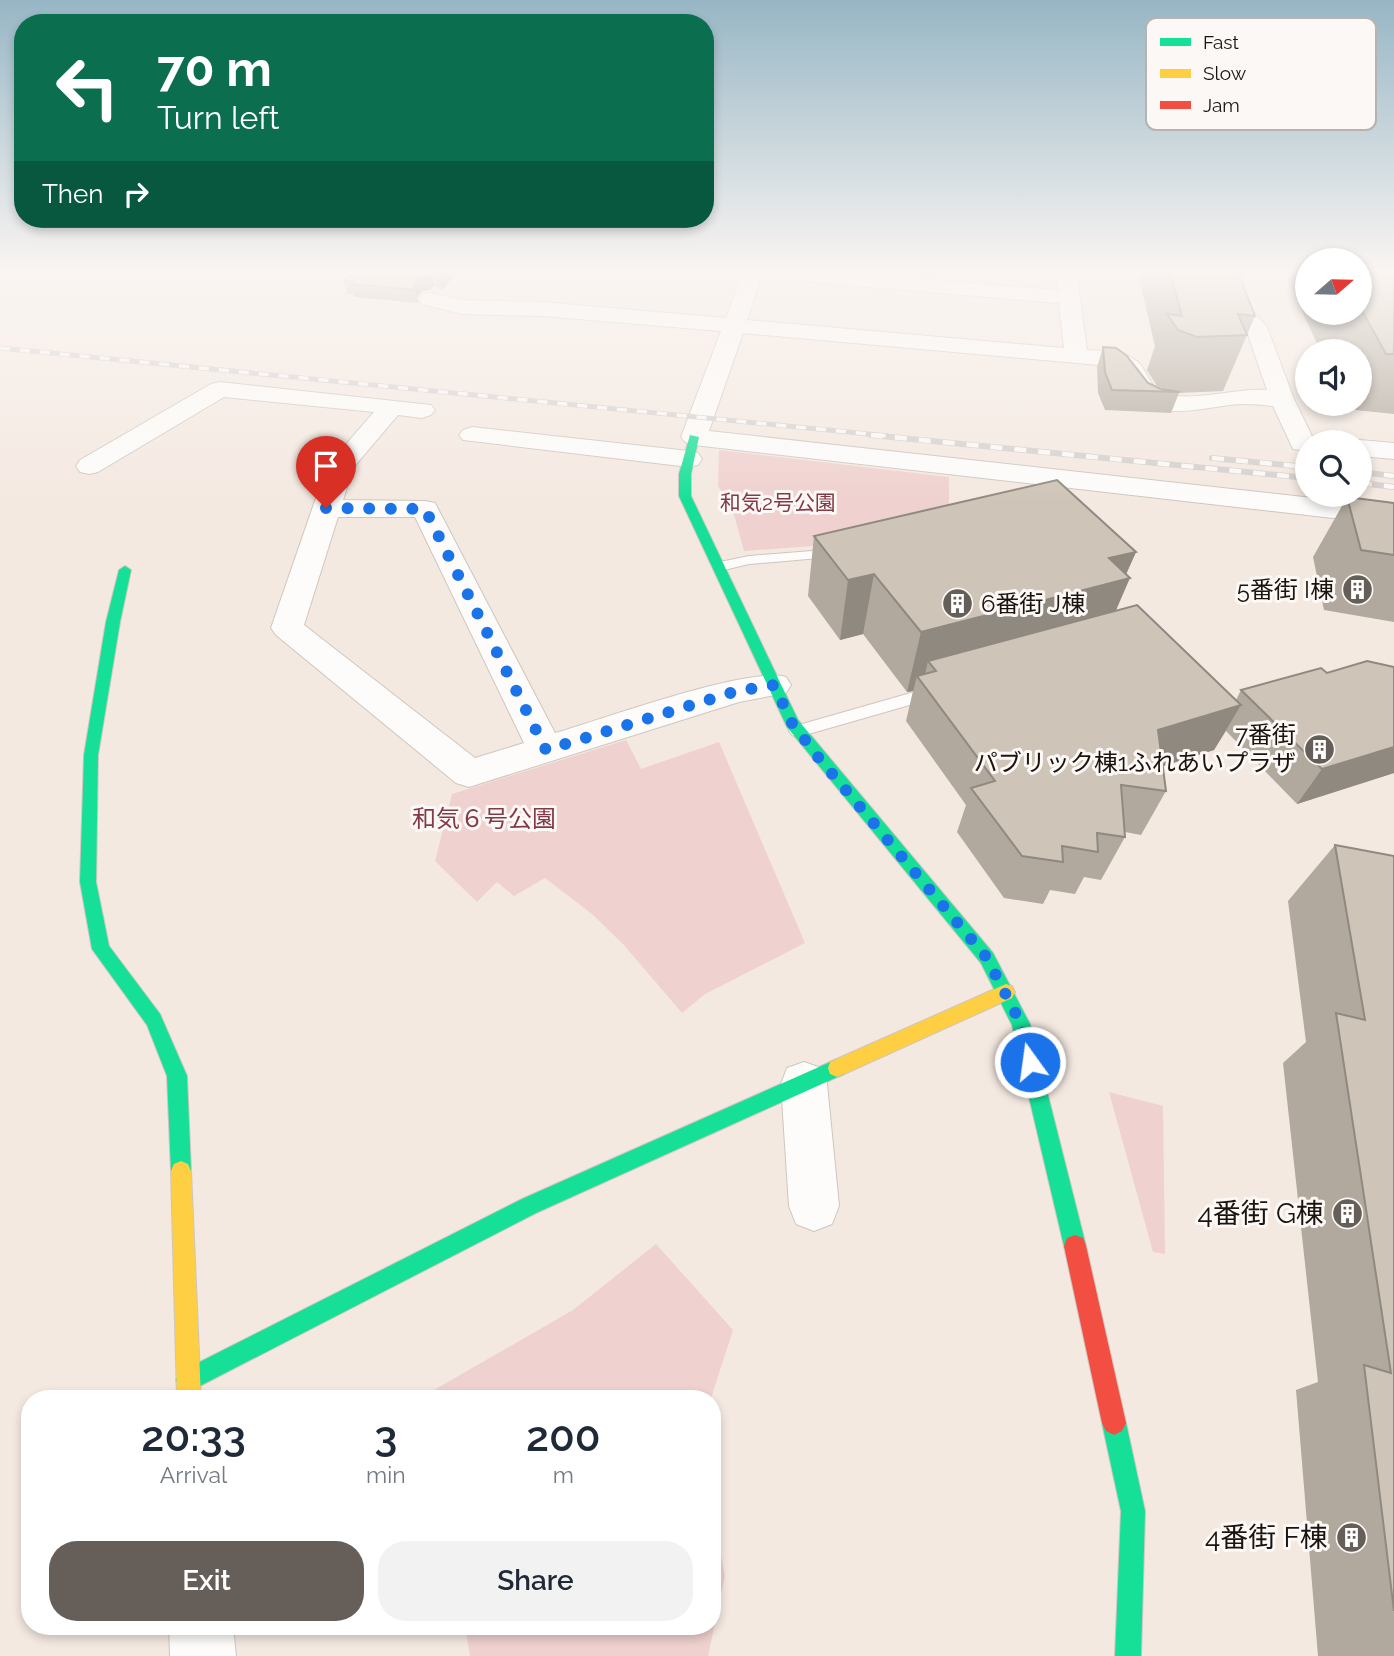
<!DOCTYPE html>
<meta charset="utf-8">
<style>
body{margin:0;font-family:Raleway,"Noto Sans JP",sans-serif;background:#f2f2f3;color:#1f2937;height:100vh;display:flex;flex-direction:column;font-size:26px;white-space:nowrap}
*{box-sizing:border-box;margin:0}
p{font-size:23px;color:#747a83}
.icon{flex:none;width:38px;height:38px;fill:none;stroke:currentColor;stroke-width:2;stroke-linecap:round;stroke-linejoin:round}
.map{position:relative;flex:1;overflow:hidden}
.panel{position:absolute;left:21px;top:1390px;width:700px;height:245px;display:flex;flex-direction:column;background:#fff;border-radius:28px;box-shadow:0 4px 10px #0003}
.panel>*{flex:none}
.hud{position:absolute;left:14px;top:14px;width:700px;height:214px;border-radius:28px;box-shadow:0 4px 10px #0003;background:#0b6e4f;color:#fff;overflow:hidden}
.needle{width:46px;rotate:70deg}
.tools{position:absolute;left:1295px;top:248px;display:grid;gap:14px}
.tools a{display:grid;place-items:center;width:77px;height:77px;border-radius:50%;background:#fff;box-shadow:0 4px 10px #0003;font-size:35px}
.pin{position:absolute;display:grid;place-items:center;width:60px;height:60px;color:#fff;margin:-72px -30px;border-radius:50% 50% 50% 0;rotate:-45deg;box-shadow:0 0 7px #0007}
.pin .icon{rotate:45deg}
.me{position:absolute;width:77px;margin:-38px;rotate:346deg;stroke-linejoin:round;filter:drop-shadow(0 0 5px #0008)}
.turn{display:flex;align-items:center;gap:24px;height:147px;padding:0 28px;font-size:32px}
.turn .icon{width:91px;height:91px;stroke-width:2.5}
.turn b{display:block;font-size:49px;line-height:60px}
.then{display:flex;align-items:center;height:66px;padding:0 28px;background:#0003;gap:14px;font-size:26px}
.eta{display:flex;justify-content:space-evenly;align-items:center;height:119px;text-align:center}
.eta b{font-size:42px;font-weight:600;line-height:49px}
.action{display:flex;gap:14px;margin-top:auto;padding:14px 28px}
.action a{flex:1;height:80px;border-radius:28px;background:#665e58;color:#fff;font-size:28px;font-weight:600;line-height:80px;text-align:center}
.action a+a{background:#f2f2f3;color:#1f2937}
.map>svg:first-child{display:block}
.green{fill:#efd1cf}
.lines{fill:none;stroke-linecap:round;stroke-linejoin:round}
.lane-casing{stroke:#cec6bf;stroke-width:2}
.street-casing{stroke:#cec6bf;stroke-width:2}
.fast-casing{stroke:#cec6bf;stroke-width:2}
.slow-casing{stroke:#cec6bf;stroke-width:2}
.jam-casing{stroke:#cec6bf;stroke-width:2}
.lane{fill:#fdfcfa;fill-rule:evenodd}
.street{fill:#fdfcfa;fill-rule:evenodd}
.fast{fill:#16e098;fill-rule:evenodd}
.slow{fill:#ffcf43;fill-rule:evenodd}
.jam{fill:#f24e42;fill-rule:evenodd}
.rail-far1-casing{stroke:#d4d0ce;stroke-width:5}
.rail-casing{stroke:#d4d0ce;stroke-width:6}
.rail-far1{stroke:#fcf8f5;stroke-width:3.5;stroke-dasharray:10;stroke-linecap:butt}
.rail{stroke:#fcf8f5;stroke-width:4.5;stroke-dasharray:12;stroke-linecap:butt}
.wall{fill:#b1a99d}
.shaded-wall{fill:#908980}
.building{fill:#cec4b7;stroke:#908980;stroke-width:2}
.route{stroke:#1a73e8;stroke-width:12;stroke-dasharray:0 21.6}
.labels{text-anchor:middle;stroke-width:6;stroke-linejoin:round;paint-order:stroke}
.far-park-label{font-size:21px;fill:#833a46;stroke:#fcf8f5}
.poi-label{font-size:24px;fill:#1a130e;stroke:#fcf8f5;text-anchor:end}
.park-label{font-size:24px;fill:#833a46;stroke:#fcf8f5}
.near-poi-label{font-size:28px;fill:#1a130e;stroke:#fcf8f5;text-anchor:end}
.key{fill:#fcf8f5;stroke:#b8b3b0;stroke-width:2}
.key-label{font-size:19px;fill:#1a130e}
</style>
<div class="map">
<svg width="1394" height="1656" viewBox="0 0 1394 1656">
<rect width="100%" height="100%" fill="#f4e9e1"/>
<!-- green -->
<path class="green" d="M719 450 949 477V536L744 551 731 504 718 486Z
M626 740 641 769 719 742 805 943 705 994 682 1013 623 944 592 914 545 878 514 896 497 882 477 902 435 861 452 794Z
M1109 1092 1163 1106 1165 1254 1153 1252Z
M656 1244 733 1330 711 1398H428L427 1394 573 1310Z
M712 1507 725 1576 708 1656H470L465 1626H712Z"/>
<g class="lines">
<defs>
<path id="lane" d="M837 549 844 553 842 556 749 564 720 571 712 566 715 563 749 556Z
M935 686 944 692 941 696 798 737 792 735 789 731 792 727Z"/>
<path id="street" d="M726 270H812L1058 290V270H1076L1087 350C1104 351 1126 350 1139 363 1147 371 1151 389 1163 393 1194 403 1234 388 1267 390L1246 329 1225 306 1217 270H1237L1246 304 1267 327 1294 399 1312 436 1320 443H1307V451L1293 449 1273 406C1264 405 1254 404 1245 404 1215 404 1170 421 1142 402 1128 393 1128 375 1110 366L743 333 709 431 1394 507V525L694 445 685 442 681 437 721 331 542 316 462 314 422 304 419 299 422 294 430 293 462 300 542 302 726 318 741 277 729 274ZM761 278 1059 303 1064 348 747 320Z
M220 382 431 405 435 410 431 415 422 418 398 415 353 468 343 500 425 501 435 503 555 733C601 720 748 666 786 677L791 685 786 693 739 702 469 787 456 783 276 635 271 628 327 466 374 412 224 397 98 472 89 474 80 472 76 466 80 460 211 384ZM338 517H415L524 743 475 758 304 625Z
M472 427 689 451 698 453 702 459 698 465 689 467 463 440 459 435 463 430Z
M1360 440 1394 443V459L1360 456V443H1351Z
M804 1062 821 1068 827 1084 839 1206 832 1224 814 1231 796 1224 789 1206 781 1084 787 1068Z
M169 1626H233L236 1656H170Z"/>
<path id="fast" d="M690 435 699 437 691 474V496L798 720 993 953 1030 1024 1086 1246 1083 1254 1075 1257 1067 1254 1064 1246 1012 1025 981 963 787 727 679 496V474Z
M125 566 131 570 120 622 98 755 96 882 109 946 160 1014 187 1076 191 1171 188 1178 181 1181 174 1178 171 1171 167 1076 147 1025 92 949 80 882 84 755 106 622 119 570Z
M837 1059 844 1062 846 1068 844 1074 536 1213 196 1388 188 1392 180 1388 176 1380 180 1372 522 1199Z
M1114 1411 1122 1415 1126 1423 1145 1511 1141 1656H1115L1121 1511 1102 1423 1106 1415Z"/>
<path id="slow" d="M1006 984 1012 986 1015 992 1012 998 844 1074 837 1077 830 1074 828 1068 830 1062Z
M181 1161 188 1164 191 1171 201 1398H177L171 1171 174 1164Z"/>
<path id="jam" d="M1075 1235 1083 1238 1086 1246 1126 1423 1122 1431 1114 1435 1106 1431 1102 1423 1064 1246 1067 1238Z"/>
</defs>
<!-- lane casing -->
<use href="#lane" class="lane-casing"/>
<!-- street casing -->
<use href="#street" class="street-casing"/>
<!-- fast casing -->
<use href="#fast" class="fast-casing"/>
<!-- slow casing -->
<use href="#slow" class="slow-casing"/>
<!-- jam casing -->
<use href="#jam" class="jam-casing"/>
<!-- lane -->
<use href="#lane" class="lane"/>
<!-- street -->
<use href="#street" class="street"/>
<!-- fast -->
<use href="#fast" class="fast"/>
<!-- slow -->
<use href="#slow" class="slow"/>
<!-- jam -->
<use href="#jam" class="jam"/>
<defs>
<path id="rail-far1" d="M0 348 888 436"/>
<path id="rail" d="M871 435 1307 478
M1212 458 1307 467
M1360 472 1394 476
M1360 483 1394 487"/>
</defs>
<!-- rail-far1 casing -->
<use href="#rail-far1" class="rail-far1-casing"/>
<!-- rail casing -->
<use href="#rail" class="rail-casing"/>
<!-- rail-far1 -->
<use href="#rail-far1" class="rail-far1"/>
<!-- rail -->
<use href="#rail" class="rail"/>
</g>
<!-- wall -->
<path class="wall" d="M356 270H400L397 274H400L459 270 442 290 434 286 430 290 422 291 417 297 418 303 354 297 353 294H347L344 281Z
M1137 270H1237L1255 316 1223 391 1179 393 1171 413 1105 410 1098 393 1097 367 1103 347 1148 383 1161 389 1169 391 1157 386 1147 370 1155 346Z
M1291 270H1307V313H1360V270H1394V414L1355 410 1352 404H1360V352H1321L1287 279Z
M1347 497 1394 503V622L1324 610 1313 557Z
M814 536 1136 552 1126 574 1116 611 1236 700 1241 690 1327 673 1394 667V773L1297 804 1226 731 1214 750 1163 766 1166 791 1141 835 1125 832V837L1101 880 1084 877 1075 894 1050 890 1043 904 1004 898 957 832 966 805 906 721 913 691 907 692 863 634 840 640 808 596Z
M1335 845 1394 856V1656H1318L1296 1390 1318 1382 1283 1063 1306 1042 1288 901Z"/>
<!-- shaded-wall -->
<path class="shaded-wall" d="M390 270H400L392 280Z
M445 270H459L442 290 440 276Z
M431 273 434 286 430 290 422 291 417 297 414 284 419 278Z
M1136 552 1124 579 1130 578 1104 638 936 671 928 661 923 684 917 676 913 691 907 692 921 632 1109 558Z
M874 574 863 634 840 640 848 580Z
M1241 705 1214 750 1135 775 1158 730Z
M1394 747V773L1297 804 1322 769Z"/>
<!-- building -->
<path class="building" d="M356 270H391L393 272 400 274 412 270H445L440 276 431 273 427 277 419 278 414 284 415 290 351 284 353 281H344Z
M1169 270H1237L1255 316 1238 314 1247 335 1197 337 1178 330 1167 314 1182 316Z
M1360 270H1394V354H1386L1360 307Z
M1103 347 1116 348 1126 355 1148 383 1161 389 1180 392 1112 390 1105 372Z
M1057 480 1136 552 1109 558 1130 578 921 632 874 574 848 580 814 536Z
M1347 497 1394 503V555L1361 550Z
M1137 605 1241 705 1158 730 1166 791 1121 785 1125 837 1097 833 1098 852 1062 846 1063 862 1022 856 971 788 995 781 917 676 936 671 928 661Z
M1367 661 1394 667V747L1322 769 1241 690 1321 668 1327 673Z
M1335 845 1394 856V1611L1364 1365 1391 1373 1336 1013 1365 1020Z"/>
<!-- sky -->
<linearGradient id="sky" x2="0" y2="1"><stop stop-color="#97b6c5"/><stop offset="0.54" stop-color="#faf5f2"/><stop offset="1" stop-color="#faf5f2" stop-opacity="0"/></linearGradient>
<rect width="1394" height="502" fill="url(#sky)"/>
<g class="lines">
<!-- route -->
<path class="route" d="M326 508 425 509 546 750 737 691 774 685 792 723 818 757 987 958 1021 1024 1030 1062"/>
</g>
<!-- icons -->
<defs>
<symbol id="building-disc" viewBox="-11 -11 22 22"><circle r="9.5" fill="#665e58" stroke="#fcf8f5"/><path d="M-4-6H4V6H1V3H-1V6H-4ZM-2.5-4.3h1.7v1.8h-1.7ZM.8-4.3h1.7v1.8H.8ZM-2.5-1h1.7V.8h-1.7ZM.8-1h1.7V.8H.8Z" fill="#fff"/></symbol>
</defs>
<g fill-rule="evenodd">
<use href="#building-disc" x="1340" y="572" width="35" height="35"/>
<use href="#building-disc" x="940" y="586" width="35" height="35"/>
<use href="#building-disc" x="1302" y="732" width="35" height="35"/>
<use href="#building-disc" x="1330" y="1196" width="35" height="35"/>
<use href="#building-disc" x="1334" y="1520" width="35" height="35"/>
</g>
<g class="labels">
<!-- far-park labels -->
<g class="far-park-label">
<text x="778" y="510">和気2号公園</text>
</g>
<!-- poi labels -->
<g class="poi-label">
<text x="1334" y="598">5番街 I棟</text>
<text x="981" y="612" text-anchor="start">6番街 J棟</text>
<text x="1296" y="743">7番街<tspan x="1296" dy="28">パブリック棟1ふれあいプラザ</tspan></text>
</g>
<!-- park labels -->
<g class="park-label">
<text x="484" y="827">和気６号公園</text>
</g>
<!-- near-poi labels -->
<g class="near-poi-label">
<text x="1324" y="1223">4番街 G棟</text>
<text x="1328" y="1547">4番街 F棟</text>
</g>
</g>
<!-- legend -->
<rect x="1146" y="18" width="230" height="112" rx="10" class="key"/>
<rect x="1160" y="38" width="31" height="8" fill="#16e098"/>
<rect x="1160" y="69" width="31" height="9" fill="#ffcf43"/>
<rect x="1160" y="101" width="31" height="8" fill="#f24e42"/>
<g class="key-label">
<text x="1203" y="49">Fast</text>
<text x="1203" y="80">Slow</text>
<text x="1203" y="112">Jam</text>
</g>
</svg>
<div class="tools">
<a><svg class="needle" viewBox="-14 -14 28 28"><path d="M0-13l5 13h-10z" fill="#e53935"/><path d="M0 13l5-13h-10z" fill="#747a83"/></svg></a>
<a><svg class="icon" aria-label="sound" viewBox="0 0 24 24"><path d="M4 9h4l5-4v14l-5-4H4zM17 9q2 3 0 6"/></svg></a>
<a><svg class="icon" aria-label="search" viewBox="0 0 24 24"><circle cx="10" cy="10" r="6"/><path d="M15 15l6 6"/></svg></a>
</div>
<div class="pin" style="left:326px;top:508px;background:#d93025"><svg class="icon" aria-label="arrive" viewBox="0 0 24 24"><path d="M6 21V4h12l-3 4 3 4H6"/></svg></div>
<svg class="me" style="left:1030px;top:1062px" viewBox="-20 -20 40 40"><circle r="17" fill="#1a73e8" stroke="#fff" stroke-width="3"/><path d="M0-11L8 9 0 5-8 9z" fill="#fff"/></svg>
<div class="hud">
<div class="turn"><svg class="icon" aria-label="left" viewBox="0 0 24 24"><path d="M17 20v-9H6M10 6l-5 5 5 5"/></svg><div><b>70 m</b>Turn left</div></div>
<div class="then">Then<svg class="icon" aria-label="right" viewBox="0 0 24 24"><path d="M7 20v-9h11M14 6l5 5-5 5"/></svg></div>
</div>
<section class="panel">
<div class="eta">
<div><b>20:33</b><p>Arrival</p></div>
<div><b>3</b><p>min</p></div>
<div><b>200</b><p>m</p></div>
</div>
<div class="action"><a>Exit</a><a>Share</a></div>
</section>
</div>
